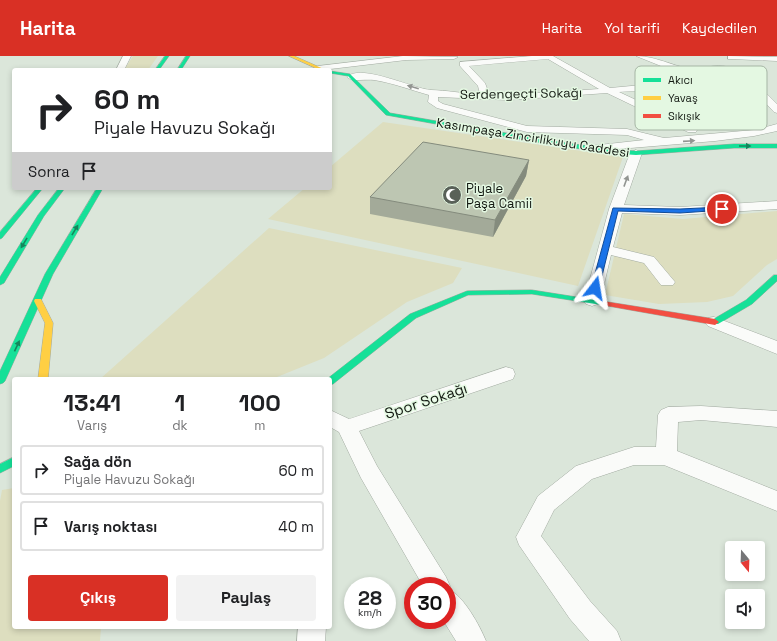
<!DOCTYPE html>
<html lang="tr">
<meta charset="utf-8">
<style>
body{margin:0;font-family:"Space Grotesk",sans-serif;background:#f2f2f2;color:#202124;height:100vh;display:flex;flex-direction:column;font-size:15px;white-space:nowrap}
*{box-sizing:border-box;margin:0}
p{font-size:13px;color:#757577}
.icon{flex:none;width:22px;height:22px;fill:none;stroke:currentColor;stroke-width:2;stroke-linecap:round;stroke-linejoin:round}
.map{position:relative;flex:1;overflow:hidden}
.drawer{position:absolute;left:12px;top:321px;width:320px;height:252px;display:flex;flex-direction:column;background:#fff;border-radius:4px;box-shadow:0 2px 6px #0003}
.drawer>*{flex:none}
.banner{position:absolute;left:12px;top:12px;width:320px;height:122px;border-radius:4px;box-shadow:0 2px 6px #0003;background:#fff;color:#202124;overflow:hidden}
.needle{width:26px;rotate:161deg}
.tools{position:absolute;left:725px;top:485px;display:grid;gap:8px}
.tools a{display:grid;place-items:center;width:40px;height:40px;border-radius:4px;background:#fff;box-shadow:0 2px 6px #0003;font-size:20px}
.speed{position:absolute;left:344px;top:521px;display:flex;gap:8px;font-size:20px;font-weight:700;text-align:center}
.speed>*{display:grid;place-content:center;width:52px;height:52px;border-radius:50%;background:#fff;box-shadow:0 2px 6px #0003;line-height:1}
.speed small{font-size:10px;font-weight:400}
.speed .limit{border:6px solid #d22;background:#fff;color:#111}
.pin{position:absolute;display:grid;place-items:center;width:34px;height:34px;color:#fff;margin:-17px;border:2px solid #fff;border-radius:50%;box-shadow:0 1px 4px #0007}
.me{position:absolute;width:44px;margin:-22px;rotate:14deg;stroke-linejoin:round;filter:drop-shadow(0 0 3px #0008)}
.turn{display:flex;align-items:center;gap:14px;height:84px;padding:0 16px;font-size:18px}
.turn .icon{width:52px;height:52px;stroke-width:2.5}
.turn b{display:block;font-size:28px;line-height:34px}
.then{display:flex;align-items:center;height:38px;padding:0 16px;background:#0003;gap:8px;font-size:15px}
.eta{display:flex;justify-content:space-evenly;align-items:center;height:68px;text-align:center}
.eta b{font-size:24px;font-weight:700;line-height:28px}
.cta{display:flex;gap:8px;margin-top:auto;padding:8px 16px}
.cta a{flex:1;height:46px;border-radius:4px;background:#d93025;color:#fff;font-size:16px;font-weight:700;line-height:46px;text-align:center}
.cta a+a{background:#f2f2f2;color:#202124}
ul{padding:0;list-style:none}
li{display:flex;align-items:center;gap:12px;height:50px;margin:0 8px 6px;padding:0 8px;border:2px solid #e0e0e0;border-radius:4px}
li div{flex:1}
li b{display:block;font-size:15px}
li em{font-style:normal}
header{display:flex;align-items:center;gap:24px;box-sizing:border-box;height:56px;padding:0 20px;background:#d93025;color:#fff}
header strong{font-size:19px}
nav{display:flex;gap:22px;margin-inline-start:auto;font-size:14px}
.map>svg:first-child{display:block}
.green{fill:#dddebf}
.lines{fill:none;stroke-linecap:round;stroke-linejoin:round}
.street-casing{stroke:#a2aba1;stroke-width:1}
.fast-casing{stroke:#a2aba1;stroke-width:1}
.slow-casing{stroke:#a2aba1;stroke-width:1}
.jam-casing{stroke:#a2aba1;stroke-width:1}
.street{fill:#fafbf9;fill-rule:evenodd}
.fast{fill:#16e098;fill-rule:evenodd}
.slow{fill:#ffcf43;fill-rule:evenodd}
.jam{fill:#f24e42;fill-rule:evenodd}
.wall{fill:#a3aa99}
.shaded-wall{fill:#848b7d}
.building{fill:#bdc6b2;stroke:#848b7d}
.oneway{fill:#929591}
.oneway2{fill:#15865c}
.route{fill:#1a73e8;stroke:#114b97}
.labels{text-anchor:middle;stroke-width:3;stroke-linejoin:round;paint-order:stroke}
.far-street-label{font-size:13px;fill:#131912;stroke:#e4f8e2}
.far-poi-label{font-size:13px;fill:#131912;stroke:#e4f8e2;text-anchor:start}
.street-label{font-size:15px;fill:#131912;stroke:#e4f8e2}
.key{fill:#e4f8e2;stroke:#a5b5a4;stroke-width:1}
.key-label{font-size:11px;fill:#131912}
</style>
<header>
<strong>Harita</strong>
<nav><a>Harita</a><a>Yol tarifi</a><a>Kaydedilen</a></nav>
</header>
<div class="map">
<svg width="777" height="585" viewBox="0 0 777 585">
<rect width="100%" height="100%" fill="#dbe6da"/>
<!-- green -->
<path class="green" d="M133 0H158L148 14H124Z
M383 66 623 101 578 230 268 163 305 132H330V111Z
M777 155V203L767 209 733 240 707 246 659 248 605 239 624 158 683 163Z
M269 172 462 212 453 227 407 246 324 302 272 323H100Z
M14 432V571H101L100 585H0V445L2 434Z"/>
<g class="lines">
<defs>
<path id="street" d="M123 0H131L124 14H116Z
M403 0 458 1 454 3 406 4 322 14H316L314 12 318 10Z
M532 0H553L610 32 695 24 707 21 671 14 636 0C658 0 677 13 700 14 702 14 705 11 708 11 721 8 739 11 748 21L744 24 761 32 777 48V57L774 56 755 36 735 26 717 24 695 30 662 32 766 71 777 68V75L754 80 715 85 594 95 588 92 590 90 644 84 627 79 527 76 437 52 428 46 429 39C411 34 393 27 374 24 366 23 352 26 347 21 361 7 413 33 431 34 446 34 463 38 480 38L478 30 460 10V6ZM548 3 599 33 539 37 489 38 485 27 469 10ZM709 16H732L738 21H725ZM650 34 754 74 664 82 627 73 527 70 443 48 438 45V41L508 44 607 37 688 76H696L697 74 696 72 619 36Z
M728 0 777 1V5L731 3H728Z
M636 94 642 97 624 149 680 151 777 145V153L680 159 622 157 613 191 654 201 675 226 673 229H661L644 207 611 199 600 245 598 248 592 250 586 248 584 245 609 153 630 97Z
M714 261 777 285V298L708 270 705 266 708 262Z
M506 311 513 313 515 318 513 323 359 375 377 410 446 521 450 530 449 534C463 539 480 570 486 585H456L443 564H447V530H423L361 422 339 376 330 371V354L349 363Z
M701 350 777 355V371L701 364 678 366 677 395 777 435V455L664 409H634L592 423 554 454 541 480 590 545 617 575 621 585H589L570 563 519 489 516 481 538 440 576 410 634 391H656L658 359 661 354 668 351Z
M298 571H326L325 585H297Z"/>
<path id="fast" d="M165 0H169L159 14H155Z
M186 0H190L181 14H177Z
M330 15 350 18 390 57 547 84 608 93 636 95 734 88H777V92H734L636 99 608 97 547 88 386 59 348 20 330 17Z
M37 132H43L2 182 0 183V176Z
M59 132H65L44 160 4 227 0 229V221L38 159Z
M97 132H103L53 218 5 325 3 327 0 328V315L45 218Z
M774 219H777V225L752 248 718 268H712L711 266 712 264 746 244Z
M532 234 602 245 606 247 602 249 532 238 468 239 416 262 333 328 330 329V323H327L410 258 467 235Z
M14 401V410L0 417V408Z"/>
<path id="slow" d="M289 0H294L326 14H320Z
M35 243H41L53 267 48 323H38L45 267 34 245Z"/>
<path id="jam" d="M599 245H602L715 263 719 266 715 269 602 249 598 247Z"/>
</defs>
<!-- street casing -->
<use href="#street" class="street-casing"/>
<!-- fast casing -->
<use href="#fast" class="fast-casing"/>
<!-- slow casing -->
<use href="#slow" class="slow-casing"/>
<!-- jam casing -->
<use href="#jam" class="jam-casing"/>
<!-- street -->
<use href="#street" class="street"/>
<!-- fast -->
<use href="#fast" class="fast"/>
<!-- slow -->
<use href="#slow" class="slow"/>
<!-- jam -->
<use href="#jam" class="jam"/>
</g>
<!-- wall -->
<path class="wall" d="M529 104 526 120 493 181 370 158V141Z"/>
<!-- shaded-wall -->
<path class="shaded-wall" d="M529 104 526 120 493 181 495 164Z"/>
<!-- building -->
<path class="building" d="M423 86 529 104 495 164 370 141Z"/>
<!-- one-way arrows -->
<defs><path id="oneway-solid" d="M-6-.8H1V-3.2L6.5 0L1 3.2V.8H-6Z"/></defs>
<g class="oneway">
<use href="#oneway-solid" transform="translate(413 31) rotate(-164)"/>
<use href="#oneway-solid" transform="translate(689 85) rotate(-4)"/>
<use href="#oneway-solid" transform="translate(626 125) rotate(-70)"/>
</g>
<g class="oneway2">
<use href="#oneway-solid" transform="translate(745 90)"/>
<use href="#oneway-solid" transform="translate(75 174) rotate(-59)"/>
<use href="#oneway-solid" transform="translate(24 187) rotate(121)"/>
<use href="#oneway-solid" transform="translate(17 290) rotate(-65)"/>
</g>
<!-- route -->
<path class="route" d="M722 151 725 153 724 154 680 157 618 155 599 232 595 235 591 232 613 152 680 153Z"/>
<!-- icons -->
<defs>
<symbol id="mosque-disc" viewBox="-11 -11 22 22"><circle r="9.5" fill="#596158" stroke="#e4f8e2"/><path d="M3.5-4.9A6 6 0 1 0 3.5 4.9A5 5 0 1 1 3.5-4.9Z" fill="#fff"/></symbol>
</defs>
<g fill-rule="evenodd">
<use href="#mosque-disc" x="441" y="128" width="22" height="22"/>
</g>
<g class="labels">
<!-- far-street labels -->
<g class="far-street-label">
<text transform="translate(521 37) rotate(-1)" y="5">Serdengeçti Sokağı</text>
<text transform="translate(533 81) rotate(9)" y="5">Kasımpaşa Zincirlikuyu Caddesi</text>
</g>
<!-- far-poi labels -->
<g class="far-poi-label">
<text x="466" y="137">Piyale<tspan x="466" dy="15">Paşa Camii</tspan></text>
</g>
<!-- street labels -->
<g class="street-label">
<text transform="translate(426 345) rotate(-18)" y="5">Spor Sokağı</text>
</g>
</g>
<!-- legend -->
<rect x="635" y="10" width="132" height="64" rx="6" class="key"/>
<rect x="643" y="22" width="18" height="4" fill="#16e098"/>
<rect x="643" y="40" width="18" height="4" fill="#ffcf43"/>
<rect x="643" y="58" width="18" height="4" fill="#f24e42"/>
<g class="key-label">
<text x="668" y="28">Akıcı</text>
<text x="668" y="46">Yavaş</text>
<text x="668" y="64">Sıkışık</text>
</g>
</svg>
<div class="tools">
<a><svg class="needle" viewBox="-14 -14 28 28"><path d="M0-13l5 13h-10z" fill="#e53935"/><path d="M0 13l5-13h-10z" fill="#757577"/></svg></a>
<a><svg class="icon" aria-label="sound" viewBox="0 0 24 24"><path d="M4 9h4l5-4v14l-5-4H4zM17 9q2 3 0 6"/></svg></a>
</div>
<div class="speed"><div>28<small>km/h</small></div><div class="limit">30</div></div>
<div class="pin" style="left:722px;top:153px;background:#d93025"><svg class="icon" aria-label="arrive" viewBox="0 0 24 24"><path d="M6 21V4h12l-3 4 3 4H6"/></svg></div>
<svg class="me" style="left:595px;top:232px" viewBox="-20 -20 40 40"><path d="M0-17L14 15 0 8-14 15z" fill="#1a73e8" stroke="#fff" stroke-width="4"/></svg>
<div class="banner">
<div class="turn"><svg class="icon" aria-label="right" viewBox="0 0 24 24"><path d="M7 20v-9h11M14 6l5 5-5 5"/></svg><div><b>60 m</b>Piyale Havuzu Sokağı</div></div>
<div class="then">Sonra<svg class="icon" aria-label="arrive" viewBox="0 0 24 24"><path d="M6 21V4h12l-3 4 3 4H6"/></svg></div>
</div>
<section class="drawer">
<div class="eta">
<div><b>13:41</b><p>Varış</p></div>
<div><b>1</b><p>dk</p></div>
<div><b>100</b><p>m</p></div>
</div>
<ul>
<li><svg class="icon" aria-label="right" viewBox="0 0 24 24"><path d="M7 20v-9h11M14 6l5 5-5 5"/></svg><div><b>Sağa dön</b><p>Piyale Havuzu Sokağı</p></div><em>60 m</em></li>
<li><svg class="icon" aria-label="arrive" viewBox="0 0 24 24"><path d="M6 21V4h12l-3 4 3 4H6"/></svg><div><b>Varış noktası</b></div><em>40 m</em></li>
</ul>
<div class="cta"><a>Çıkış</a><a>Paylaş</a></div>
</section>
</div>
